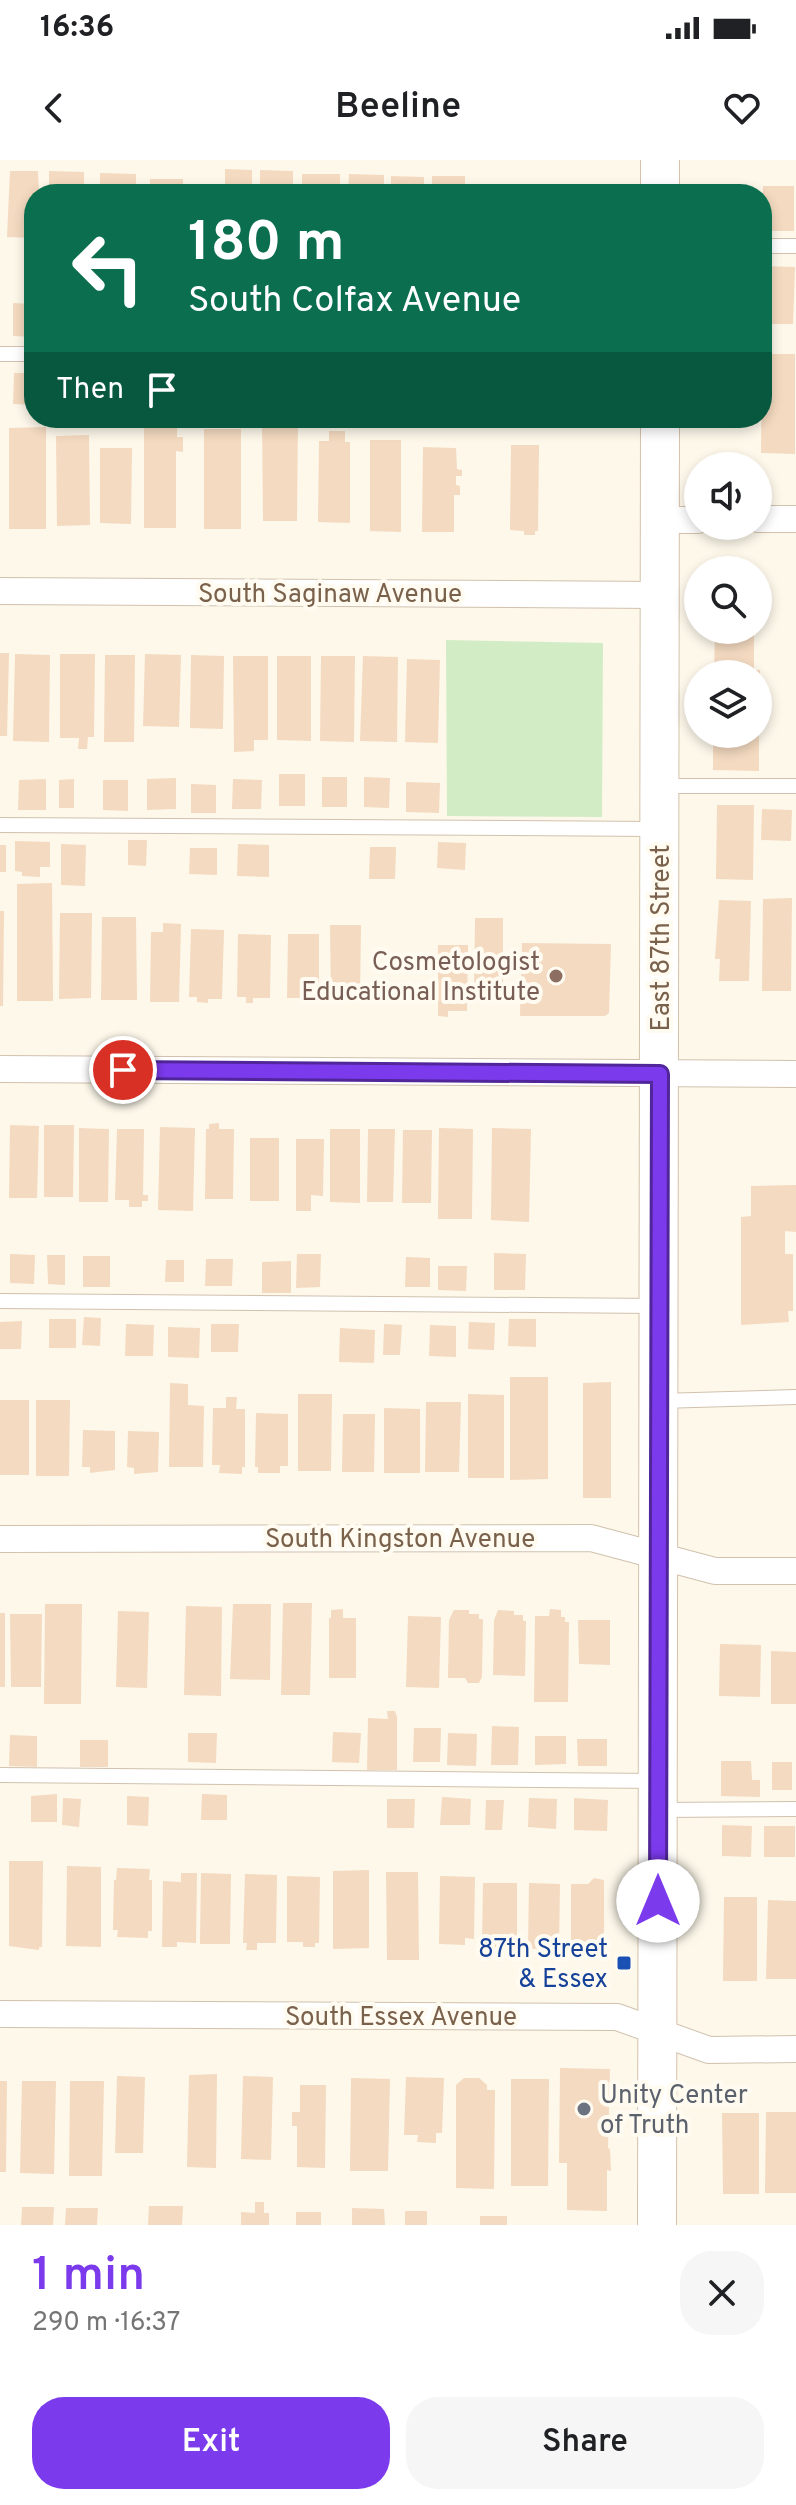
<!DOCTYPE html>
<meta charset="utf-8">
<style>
body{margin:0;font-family:Overpass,sans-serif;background:#f6f6f6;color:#202124;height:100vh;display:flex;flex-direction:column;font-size:30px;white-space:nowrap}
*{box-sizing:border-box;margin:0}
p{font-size:26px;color:#757577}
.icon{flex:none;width:44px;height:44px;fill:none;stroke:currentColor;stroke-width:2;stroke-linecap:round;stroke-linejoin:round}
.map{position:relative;height:2065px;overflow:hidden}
.sheet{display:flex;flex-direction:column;background:#fff;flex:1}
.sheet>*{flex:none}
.hud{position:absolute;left:24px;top:24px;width:748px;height:244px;border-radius:32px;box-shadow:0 4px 12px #0003;background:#0b6e4f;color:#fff;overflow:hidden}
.controls{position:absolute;left:684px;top:292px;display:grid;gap:16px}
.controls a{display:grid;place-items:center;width:88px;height:88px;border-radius:50%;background:#fff;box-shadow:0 4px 12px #0003;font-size:40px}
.pin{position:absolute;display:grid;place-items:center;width:68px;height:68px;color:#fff;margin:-34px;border:4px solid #fff;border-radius:50%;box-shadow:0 2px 8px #0007}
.me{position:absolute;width:88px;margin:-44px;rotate:0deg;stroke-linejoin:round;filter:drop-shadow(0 0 6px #0008)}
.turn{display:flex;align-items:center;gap:28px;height:168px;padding:0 32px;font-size:36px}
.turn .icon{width:104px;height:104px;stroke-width:2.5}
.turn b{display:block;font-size:56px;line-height:68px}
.then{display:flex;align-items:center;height:76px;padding:0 32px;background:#0003;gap:16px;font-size:30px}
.round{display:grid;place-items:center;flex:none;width:84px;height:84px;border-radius:32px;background:#f6f6f6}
.headline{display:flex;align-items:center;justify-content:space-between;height:136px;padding:0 32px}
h1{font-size:48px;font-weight:600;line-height:60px;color:#7c3aed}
.button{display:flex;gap:16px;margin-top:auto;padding:16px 32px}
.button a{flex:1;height:92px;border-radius:32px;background:#7c3aed;color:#fff;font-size:32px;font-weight:600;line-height:92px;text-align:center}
.button a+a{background:#f6f6f6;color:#202124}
.status{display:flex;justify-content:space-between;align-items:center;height:56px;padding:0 40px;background:#fff;direction:ltr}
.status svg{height:22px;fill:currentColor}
header{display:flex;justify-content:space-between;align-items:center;height:104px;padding:0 32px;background:#fff;font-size:36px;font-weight:600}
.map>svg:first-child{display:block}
.green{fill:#d2ecc6}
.building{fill:#f4dac0}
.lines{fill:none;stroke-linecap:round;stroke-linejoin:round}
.lane-casing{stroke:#d1c1ae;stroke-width:16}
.street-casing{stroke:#d1c1ae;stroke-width:28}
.secondary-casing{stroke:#d4c2ab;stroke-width:40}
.lane{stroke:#fff;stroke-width:14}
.street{stroke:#fff;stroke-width:26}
.secondary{stroke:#fff;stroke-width:38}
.route-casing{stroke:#51269a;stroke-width:20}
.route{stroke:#7c3aed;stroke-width:14}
.education-dot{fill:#8d6e63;stroke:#fffbf1;stroke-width:3}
.transit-dot{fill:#1a4fb4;stroke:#fffbf1;stroke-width:3}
.worship-dot{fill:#6b7280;stroke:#fffbf1;stroke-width:3}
.labels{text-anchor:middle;stroke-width:8;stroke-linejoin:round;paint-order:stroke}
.street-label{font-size:26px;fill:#7a614b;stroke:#fffbf1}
.education-label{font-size:26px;fill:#785e54;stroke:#fffbf1;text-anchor:end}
.transit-label{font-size:26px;fill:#164399;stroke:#fffbf1;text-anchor:end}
.worship-label{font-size:26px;fill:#5b616d;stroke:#fffbf1;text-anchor:start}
</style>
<div class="status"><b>16:36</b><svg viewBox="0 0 49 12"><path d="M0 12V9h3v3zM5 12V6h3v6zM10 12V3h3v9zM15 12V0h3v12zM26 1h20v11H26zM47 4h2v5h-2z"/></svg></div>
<header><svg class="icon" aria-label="back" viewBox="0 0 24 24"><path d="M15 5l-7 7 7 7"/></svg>Beeline<svg class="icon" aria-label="heart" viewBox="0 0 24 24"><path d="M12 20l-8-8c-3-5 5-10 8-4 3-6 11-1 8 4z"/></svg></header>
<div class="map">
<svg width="796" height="2065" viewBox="0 0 796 2065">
<rect width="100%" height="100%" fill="#fdf8ea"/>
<!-- green -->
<path class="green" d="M446 480 603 483 602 657 447 656Z"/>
<!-- building -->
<path class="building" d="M225 9 252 10V34H225Z
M260 10 293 11V34H260Z
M10 11H38L39 34H34V78L7 77Z
M49 11 84 12V34H49Z
M100 13 136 14V34H100Z
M302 14H340V34H302Z
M349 14 384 15V34H348Z
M391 16 424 17V34H391Z
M432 16H465V34H432Z
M150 19H183V34H150Z
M587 24H601L603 34H573V28H587Z
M763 26H794V71H763Z
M480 27 511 28V34H480Z
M525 27H558V34H525Z
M716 28H746L745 34H716Z
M764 106 795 107 793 164H763Z
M13 143 34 144V177L13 176Z
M762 194H795V294L761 293Z
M14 213H34V245L13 244Z
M144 258H177V277H183V292L176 291V368H144Z
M262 258H298L297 361H263Z
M46 267V369H9V268Z
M204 269H241V369H204Z
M329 271H345V282H350V363L318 362 319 281H329Z
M89 275 90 365 57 366 56 276Z
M370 280H401V372L370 371Z
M511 285H539L538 371H535V375H524V371L510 370Z
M423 287 456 288 457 309 462 310V316H456V325L460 326V335H454V372H422Z
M100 288H132L131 364 100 363Z
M715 470H754V510H760V514H714Z
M0 493H9L7 576H0Z
M15 494 50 495 49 582 13 581Z
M60 494H95L94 577H88L87 589H78L79 578H60Z
M145 494 181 495 179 567 143 566Z
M105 495H135L134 582H104Z
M191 495 224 496 223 569 190 568Z
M233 496H268V580H254V591L234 592Z
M277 496H311V581L277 580Z
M321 496H355L354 582 320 581Z
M363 496 398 497 397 582 360 581Z
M407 499 440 500 438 583 405 582Z
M713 574H759V611L713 610Z
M279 614H305V646H279Z
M322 617H347V647H322Z
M364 617 390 618 389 648 364 647Z
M176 618V649L147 650V619Z
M46 619V650H18L19 620Z
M74 619V648H59V620Z
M233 619 262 620 261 649H232Z
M103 620H128V651L103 650Z
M406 622 440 623 439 653 406 652Z
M191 624 216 625V653H191Z
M717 645H754L753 720 716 719Z
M762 649 792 650 791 681 761 680Z
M128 680H147L146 706 128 705Z
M15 681 50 682V707H40V717L22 716V712L15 711Z
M438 682 466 683 465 710 437 708Z
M61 684 86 685 85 726 61 725Z
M238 684 269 685V717L237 716Z
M0 685H6V712H0Z
M370 687H396L395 719H369Z
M190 688H217V715L189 714Z
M52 723 53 841H17V724Z
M792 738 791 831H762L763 739Z
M719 740 751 741 749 821H719L720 799H715Z
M0 751H4L3 846H0Z
M60 753H92L91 838 59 839Z
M102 757H136L137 840H101Z
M475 758H503V842H474Z
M163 763 181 764 179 842H150L151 772H163Z
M330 765H361L360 842H331Z
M191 769 224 770 222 839H208V843L197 842V837H189Z
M238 774 271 775 270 838H253V843H246V837H237Z
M288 774H319V838H287Z
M522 783 611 784 609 853 605 856H520Z
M438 785H468L467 851H448V857L438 856Z
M219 963V969H234L233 1039H205L206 969H209V964Z
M10 965 39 966 37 1038H9Z
M44 965H74L73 1037H44Z
M160 967 195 968 193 1051 158 1050Z
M79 968 109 969 108 1042H79Z
M439 968 473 969 472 1059H438Z
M492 968 531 969 529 1062 491 1060Z
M117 969H144L143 1035H148V1041H142V1047H129V1040H115Z
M330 969H360V1043L330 1042Z
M368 969H395L393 1042H367Z
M403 970H432L431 1043H402Z
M250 978H279V1041H250Z
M296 979H324L323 1036 311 1035V1051H296Z
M796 1025V1072L785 1071V1094H793V1151H788L789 1162 741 1165V1057L751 1056V1026Z
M494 1093 526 1094 525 1130H494Z
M10 1094 35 1095 34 1124 10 1123Z
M297 1094H321L320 1127 296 1128Z
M47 1095H65V1125L48 1124Z
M83 1096H110V1127H83Z
M406 1097 430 1098V1127H405Z
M206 1099H233L232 1126H205Z
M166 1100H184V1122H165Z
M291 1101V1133H262V1102Z
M438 1106H467L466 1131 438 1130Z
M84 1157 101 1158 100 1186 82 1185Z
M49 1159H76V1188H49Z
M509 1159H536V1187L508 1186Z
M22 1161 21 1189H0V1162Z
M469 1162 495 1163 494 1190 468 1189Z
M126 1164 154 1165 153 1196H125Z
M211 1164H239L238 1192H211Z
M384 1164 402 1165 400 1195H383Z
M430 1165 456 1166V1197L429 1196Z
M168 1167 200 1168 199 1198 168 1197Z
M340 1168 375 1170 374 1203 339 1202Z
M510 1217H548V1319L510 1320Z
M611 1222V1338H583V1223Z
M170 1223 188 1224V1245L204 1246 203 1307H169Z
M298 1234H332L331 1311H298Z
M468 1234 504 1235V1318H468Z
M226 1237H237L236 1249H245V1307H242V1314L219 1313 220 1305H212L213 1248H226Z
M0 1240H29V1315H0Z
M36 1240H70L69 1316H36Z
M426 1242H461L459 1312H425Z
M384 1248 420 1249V1313H384Z
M256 1253 288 1254V1306H280V1313H258V1307H255Z
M343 1254H375L374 1312H342Z
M83 1270 115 1271V1310L90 1313V1307H82Z
M128 1271 159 1272 158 1312 134 1314V1308L127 1307Z
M283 1443H312L310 1535H281Z
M45 1444H82L81 1544H44Z
M233 1444H271L270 1520 230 1519Z
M186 1446 222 1447 221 1536 184 1535Z
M343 1449V1458H356V1518H329V1458H331V1450Z
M550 1449 561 1450V1457H565V1462H569L568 1542H534L535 1456H549Z
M454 1450H469V1454H479V1459H483L482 1517 479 1523H468L465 1518H448L449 1460Z
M498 1450 514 1451V1455H523V1461H526L525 1516 493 1515 494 1460Z
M118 1451 149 1452 147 1528 116 1527Z
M0 1453H5V1527H0Z
M10 1454H42L41 1527H11Z
M408 1456 441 1457 439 1528 406 1527Z
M578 1460H610V1505L579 1504Z
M720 1484 761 1485 760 1537 719 1536Z
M771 1491 796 1492V1544H771Z
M387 1551H395L397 1557V1610H367L368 1558 388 1559Z
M492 1566 519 1567 518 1605H491Z
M414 1568H441L440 1602H413Z
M333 1572 361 1573 359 1603 332 1602Z
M188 1573H217L216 1603 188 1602Z
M448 1573 477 1574 476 1606 447 1605Z
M10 1575 37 1576V1607L9 1606Z
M535 1576H566V1604L535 1605Z
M577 1579H607V1606H578Z
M80 1580H108V1607H80Z
M721 1601H751L752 1620H760V1637L721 1636Z
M772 1602H792V1630H772Z
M57 1634V1662H31V1636Z
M202 1634 227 1635V1660H201Z
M127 1636 149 1637 148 1666 127 1665Z
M442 1637 471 1639 470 1665H440Z
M63 1638 81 1639 79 1667 62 1665Z
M529 1638 557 1639 556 1669 528 1667Z
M574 1638 608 1640 607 1671 574 1670Z
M387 1639H415L414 1668H387Z
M486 1640H504L502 1670H485Z
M722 1665 752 1666 751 1697 722 1696Z
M764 1666H795V1697H764Z
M9 1701H43L42 1787H39V1790L9 1786Z
M67 1706 101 1707V1787L66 1786Z
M117 1708 150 1709 149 1720H152V1771H148V1778L117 1777 118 1770H113L114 1720H116Z
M369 1710V1788L333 1789V1711Z
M386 1712H418L419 1800H387Z
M181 1713H197L196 1783 177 1782V1787H162L163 1721 181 1722Z
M201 1713 231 1714 230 1784H200Z
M245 1714 277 1715 276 1783H257V1790H246L247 1783H243Z
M287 1716 320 1717 319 1783H315V1787H303V1782H287Z
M440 1716 475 1717 474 1779 465 1778V1785L439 1784Z
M594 1718 604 1720V1786H590V1790H571V1724H588Z
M483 1723H517V1785L504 1786V1789L488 1790 489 1783H482Z
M529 1723 560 1724 559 1786 532 1789V1786H528Z
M724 1737H757V1821H723Z
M768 1740 796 1741V1819H766Z
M560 1908 610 1909 608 1988 610 1989 611 2011 607 2010V2051L567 2050V2003H559Z
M217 1914 216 2008 187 2007 189 1915Z
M117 1916 145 1917 143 1993H115Z
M243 1916 273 1917 271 2000 241 1999Z
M406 1917 444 1918 442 1973H436V1983L417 1982 418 1975H404Z
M351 1918 390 1919 388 2011H350Z
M464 1918H479L487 1925V1930H495L494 2029 456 2028V1925Z
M511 1919H549L548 2026H511Z
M0 1921H7L6 2012H0Z
M22 1921H56L54 2014 20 2013Z
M70 1921H104L102 2016H69Z
M300 1925H326L325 2008 297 2007V1966H292V1952H300Z
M766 1952H796V2033H765Z
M722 1953H759V2034H723Z
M255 2042H264V2053H269V2065H241V2052L255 2053Z
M149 2046H183L182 2065H148Z
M22 2047H54L53 2065H21Z
M66 2048H98L97 2065H65Z
M352 2048 384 2049 385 2065H352Z
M405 2051H427V2065H405Z
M296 2052H321V2065H296Z
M480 2056H507V2065H480Z"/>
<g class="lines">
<defs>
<path id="lane" d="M762 86H796
M0 194H34
M661 626H796
M0 665 656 669
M0 1141 656 1146
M660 1241 796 1237
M0 1615 658 1621
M660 1650 796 1649"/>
<path id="street" d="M758 359H796
M660 360H698
M0 431 660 435
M0 909 796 914
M0 1379 591 1378 715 1411H796
M0 1854 617 1857 709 1890 796 1889"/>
<path id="secondary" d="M660 0V34
M657 2065 660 258"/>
</defs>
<!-- lane casing -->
<use href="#lane" class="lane-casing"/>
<!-- street casing -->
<use href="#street" class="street-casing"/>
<!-- secondary casing -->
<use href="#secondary" class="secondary-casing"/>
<!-- lane -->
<use href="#lane" class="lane"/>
<!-- street -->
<use href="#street" class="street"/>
<!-- secondary -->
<use href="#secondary" class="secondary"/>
</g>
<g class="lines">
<defs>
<path id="route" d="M123 910 660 914 658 1741"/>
</defs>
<!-- route casing -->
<use href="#route" class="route-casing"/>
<!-- route -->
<use href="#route" class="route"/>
</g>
<!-- markers -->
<circle class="education-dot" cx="556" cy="816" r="8"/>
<rect class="transit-dot" x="616" y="1795" width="16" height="16" rx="4"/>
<circle class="worship-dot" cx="584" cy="1949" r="8"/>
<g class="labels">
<!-- street labels -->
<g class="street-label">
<text x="330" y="442">South Saginaw Avenue</text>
<text transform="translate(660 778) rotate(-90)" y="9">East 87th Street</text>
<text x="400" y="1387">South Kingston Avenue</text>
<text x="401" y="1865">South Essex Avenue</text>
</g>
<!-- education labels -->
<g class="education-label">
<text x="540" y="810">Cosmetologist<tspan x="540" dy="30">Educational Institute</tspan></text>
</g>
<!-- transit labels -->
<g class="transit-label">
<text x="608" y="1797">87th Street<tspan x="608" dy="30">&amp; Essex</tspan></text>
</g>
<!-- worship labels -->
<g class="worship-label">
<text x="600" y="1943">Unity Center<tspan x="600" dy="30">of Truth</tspan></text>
</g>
</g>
</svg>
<div class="controls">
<a><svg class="icon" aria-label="sound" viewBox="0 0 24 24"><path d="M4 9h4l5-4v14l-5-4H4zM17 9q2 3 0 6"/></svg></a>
<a><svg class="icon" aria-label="search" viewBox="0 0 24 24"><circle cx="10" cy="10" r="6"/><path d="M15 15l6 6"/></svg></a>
<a><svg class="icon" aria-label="layers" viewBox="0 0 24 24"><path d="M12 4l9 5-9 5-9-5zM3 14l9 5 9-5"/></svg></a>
</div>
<div class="pin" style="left:123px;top:910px;background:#d93025"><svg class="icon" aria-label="arrive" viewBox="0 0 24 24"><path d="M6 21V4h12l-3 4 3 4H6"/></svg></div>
<svg class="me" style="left:658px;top:1741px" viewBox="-20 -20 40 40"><circle r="19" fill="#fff"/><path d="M0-13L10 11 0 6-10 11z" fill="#7c3aed"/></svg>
<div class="hud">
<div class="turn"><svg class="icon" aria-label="left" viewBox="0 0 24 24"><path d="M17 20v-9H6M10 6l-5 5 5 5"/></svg><div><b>180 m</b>South Colfax Avenue</div></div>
<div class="then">Then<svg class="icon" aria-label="arrive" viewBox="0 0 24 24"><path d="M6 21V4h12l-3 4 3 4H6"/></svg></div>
</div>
</div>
<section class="sheet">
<div class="headline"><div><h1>1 min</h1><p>290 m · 16:37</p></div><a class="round"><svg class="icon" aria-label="close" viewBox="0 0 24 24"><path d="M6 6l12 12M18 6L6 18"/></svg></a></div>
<div class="button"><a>Exit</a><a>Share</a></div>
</section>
